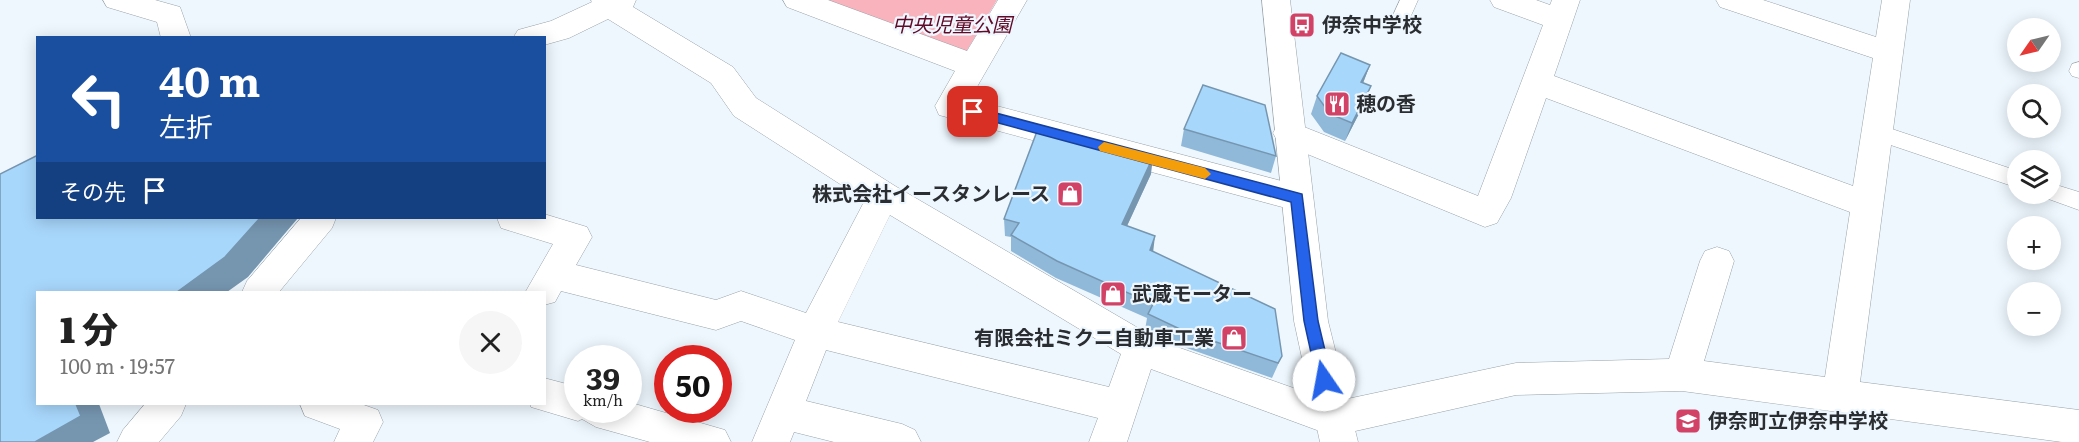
<!DOCTYPE html>
<html lang="ja">
<meta charset="utf-8">
<style>
body{margin:0;font-family:Literata,"Noto Sans JP",serif;background:#f6f6f6;color:#222;height:100vh;display:flex;flex-direction:column;font-size:22px;white-space:nowrap}
*{box-sizing:border-box;margin:0}
p{font-size:20px;color:#767676}
.icon{flex:none;width:33px;height:33px;fill:none;stroke:currentColor;stroke-width:2;stroke-linecap:round;stroke-linejoin:round}
.map{position:relative;flex:1;overflow:hidden}
.details{position:absolute;left:36px;top:291px;width:510px;height:114px;display:flex;flex-direction:column;background:#fff;border-radius:0px;box-shadow:0 3px 15px #0003}
.details>*{flex:none}
.top-card{position:absolute;left:36px;top:36px;width:510px;height:183px;border-radius:0px;box-shadow:0 3px 15px #0003;background:#1a4fa0;color:#fff;overflow:hidden}
.needle{width:39px;rotate:236deg}
.controls{position:absolute;left:2007px;top:18px;display:grid;gap:12px}
.controls a{display:grid;place-items:center;width:54px;height:54px;border-radius:50%;background:#fff;box-shadow:0 3px 15px #0003;font-size:30px}
.speed{position:absolute;left:564px;top:345px;display:flex;gap:12px;font-size:30px;font-weight:700;text-align:center}
.speed>*{display:grid;place-content:center;width:78px;height:78px;border-radius:50%;background:#fff;box-shadow:0 3px 15px #0003;line-height:1}
.speed small{font-size:15px;font-weight:400}
.speed .limit{border:9px solid #d22;background:#fff;color:#111}
.pin{position:absolute;display:grid;place-items:center;width:51px;height:51px;color:#fff;margin:-26px;border-radius:12px;box-shadow:0 3px 9px #0006}
.me{position:absolute;width:66px;margin:-33px;rotate:348deg;stroke-linejoin:round;filter:drop-shadow(0 0 4px #0008)}
.turn{display:flex;align-items:center;gap:21px;height:126px;padding:0 24px;font-size:27px}
.turn .icon{width:78px;height:78px;stroke-width:2.5}
.turn b{display:block;font-size:42px;line-height:51px}
.then{display:flex;align-items:center;height:57px;padding:0 24px;background:#0003;gap:12px;font-size:22px}
.round{display:grid;place-items:center;flex:none;width:63px;height:63px;border-radius:32px;background:#f6f6f6}
.headline{display:flex;align-items:center;justify-content:space-between;height:102px;padding:0 24px}
h1{font-size:36px;font-weight:800;line-height:45px}
.map>svg:first-child{display:block}
.green{fill:#f9b3bd}
.lines{fill:none;stroke-linecap:round;stroke-linejoin:round}
.lane-casing{stroke:#98a2a9;stroke-width:1}
.street-casing{stroke:#98a2a9;stroke-width:1}
.secondary-casing{stroke:#98a2a9;stroke-width:1}
.lane{fill:#fff;fill-rule:evenodd}
.street{fill:#fff;fill-rule:evenodd}
.secondary{fill:#fff;fill-rule:evenodd}
.wall{fill:#90b9d9}
.shaded-wall{fill:#7696b0}
.building{fill:#a8d7fc;stroke:#7696b0;stroke-width:1.5}
.route{fill:#2563eb;stroke:#184099;stroke-width:1.5}
.slow{fill:#f59e0b}
.labels{text-anchor:middle;stroke-width:4.5;stroke-linejoin:round;paint-order:stroke}
.park-label{font-size:20px;font-style:italic;fill:#610826;stroke:#eef7fe}
.poi-label{font-size:20px;font-weight:bold;fill:#2a2e32;stroke:#eef7fe;text-anchor:start}
</style>
<div class="map">
<svg width="2079" height="442" viewBox="0 0 2079 442">
<rect width="100%" height="100%" fill="#eef7fe"/>
<!-- green -->
<path class="green" d="M821 0H997L963 57Z"/>
<g class="lines">
<defs>
<path id="lane" d="M1400 0H1418L1406 27 1399 29 1392 27 1390 22Z
M2079 62V78L2072 76 2069 71 2072 64Z
M1877 124 2018 171V188L1870 138 1867 132 1870 126Z
M2050 183 2079 192V210L2043 197 2041 194H2050Z"/>
<path id="street" d="M103 0H155L180 7 191 38H161L157 22 107 7Z
M591 0H636L633 7 733 67 756 98 895 186 1145 332 1180 348 1333 402 1516 363 1669 359 1700 261 1705 251 1717 247 1729 251 1734 261 1704 361 1825 377 1850 212 1546 98 1511 198 1497 223 1485 227 1278 142 1273 133 1278 124 1289 121 1478 196 1543 25 1494 7 1490 0H1536L1550 5 1552 0H1580L1554 76 1853 186 1873 58 1720 7 1716 0H1763L1876 37 1882 0H1910L1860 382 2079 410V442H2062L1682 391 1516 395 1333 436 1151 369 1127 442H1089L1098 418 826 350 806 401 902 424 915 430 921 442H834L794 432 790 442H752L795 340 741 321 716 330 561 291 555 302 544 305V292L526 291 553 244 501 228 497 218H544V214L587 227 592 237 576 265 716 300 741 291 806 313 865 200 734 116 711 83 608 19 569 38 544 45V38H513L518 30 551 21 592 2ZM890 215 1121 354 1109 387 838 322Z
M783 0H828L967 51 998 0H1027L970 99 1297 185 1309 188 1313 198 1309 208 1297 211 939 115 935 106 955 71 787 7Z
M301 218H336L332 228 279 292H242L247 281Z
M544 378 578 387V410H628V402L725 430 731 442H650L596 427 582 419 578 421 531 407 530 404H544Z
M145 404H186L181 416 159 442H117L123 430Z
M300 404H361L378 410 383 422 373 442H334L340 429 305 416Z"/>
<path id="secondary" d="M1262 0H1290L1328 321 1358 442H1320L1294 321Z"/>
</defs>
<!-- lane casing -->
<use href="#lane" class="lane-casing"/>
<!-- street casing -->
<use href="#street" class="street-casing"/>
<!-- secondary casing -->
<use href="#secondary" class="secondary-casing"/>
<!-- lane -->
<use href="#lane" class="lane"/>
<!-- street -->
<use href="#street" class="street"/>
<!-- secondary -->
<use href="#secondary" class="secondary"/>
</g>
<!-- wall -->
<path class="wall" d="M1370 65 1363 83 1371 86 1364 104 1345 141 1324 132 1311 114 1317 96Z
M1184 129 1276 156 1271 173 1181 146Z
M1151 174 1127 226 1153 251 1282 356 1272 378 1181 346 1145 330 1147 318 1056 278 1011 251V237L1005 236 1004 219Z"/>
<!-- shaded-wall -->
<path class="shaded-wall" d="M1370 65 1363 83 1361 82Z
M1371 86 1364 104 1345 141 1352 123Z
M1153 157 1151 174 1120 241 1122 224Z
M260 218H298L248 277 227 292H177Z
M1155 236 1153 253 1150 250Z
M76 404H99L110 433 93 442H35Z"/>
<!-- building -->
<path class="building" d="M1341 53 1370 65 1361 82 1371 86 1352 123 1330 114 1317 96Z
M1203 85 1265 105 1276 156 1184 129Z
M1039 126 1153 157 1122 224 1155 236 1150 250 1275 309 1282 356 1278 363 1184 331 1148 314 1153 304 1057 261 1011 235 1019 223 1004 219Z
M38 155V218H260L225 257 177 292H38V404H76L81 416 35 442H0V174Z"/>
<!-- route -->
<path class="route" d="M973 107 1302 194 1318 321 1332 380 1329 385 1324 387 1319 385 1317 380 1304 321 1291 202 969 115 967 112Z"/>
<!-- slow -->
<path class="slow" d="M1104 142 1205 168 1211 174 1205 179 1100 151 1098 147Z"/>
<!-- icons -->
<defs>
<symbol id="bus-square" viewBox="-11 -11 22 22"><rect x="-9" y="-9" width="18" height="18" rx="4" fill="#d14266" stroke="#eef7fe"/><path d="M-5-6H5V4H4V6H2V4H-2V6H-4V4H-5ZM-3.5-4V0h7V-4ZM-3.5 1.2v1.5H-2V1.2ZM2 1.2v1.5H3.5V1.2Z" fill="#fff"/></symbol>
<symbol id="restaurant-square" viewBox="-11 -11 22 22"><rect x="-9" y="-9" width="18" height="18" rx="4" fill="#d14266" stroke="#eef7fe"/><path d="M-5-6h1v4h1v-4h1v4h1v-4h1v5L-1.5 .5V6h-2V.5L-5-1ZM5-6V6H3V1.5H1.5Q1.5-4 5-6Z" fill="#fff"/></symbol>
<symbol id="shop-square" viewBox="-11 -11 22 22"><rect x="-9" y="-9" width="18" height="18" rx="4" fill="#d14266" stroke="#eef7fe"/><path d="M-5-2.5h2.3a2.7 3.5 0 0 1 5.4 0H5L5.5 6h-11ZM-1.5-2.5h3a1.5 2.3 0 0 0-3 0Z" fill="#fff"/></symbol>
<symbol id="school-square" viewBox="-11 -11 22 22"><rect x="-9" y="-9" width="18" height="18" rx="4" fill="#d14266" stroke="#eef7fe"/><path d="M0-5L7-2L0 1L-7-2ZM-4 1L0 2.5L4 1V4Q0 6-4 4Z" fill="#fff"/></symbol>
</defs>
<g fill-rule="evenodd">
<use href="#bus-square" x="1287" y="10" width="30" height="30"/>
<use href="#restaurant-square" x="1322" y="89" width="30" height="30"/>
<use href="#shop-square" x="1055" y="179" width="30" height="30"/>
<use href="#shop-square" x="1098" y="279" width="30" height="30"/>
<use href="#shop-square" x="1219" y="323" width="30" height="30"/>
<use href="#school-square" x="1673" y="406" width="30" height="30"/>
</g>
<g class="labels">
<!-- park labels -->
<g class="park-label">
<text x="952" y="32">中央児童公園</text>
</g>
<!-- poi labels -->
<g class="poi-label">
<text x="1322" y="32">伊奈中学校</text>
<text x="1356" y="111">穂の香</text>
<text x="1050" y="201" text-anchor="end">株式会社イースタンレース</text>
<text x="1132" y="301">武蔵モーター</text>
<text x="1214" y="345" text-anchor="end">有限会社ミクニ自動車工業</text>
<text x="1708" y="428">伊奈町立伊奈中学校</text>
</g>
</g>
</svg>
<div class="controls">
<a><svg class="needle" viewBox="-14 -14 28 28"><path d="M0-13l5 13h-10z" fill="#e53935"/><path d="M0 13l5-13h-10z" fill="#767676"/></svg></a>
<a><svg class="icon" aria-label="search" viewBox="0 0 24 24"><circle cx="10" cy="10" r="6"/><path d="M15 15l6 6"/></svg></a>
<a><svg class="icon" aria-label="layers" viewBox="0 0 24 24"><path d="M12 4l9 5-9 5-9-5zM3 14l9 5 9-5"/></svg></a>
<a>+</a>
<a>−</a>
</div>
<div class="speed"><div>39<small>km/h</small></div><div class="limit">50</div></div>
<div class="pin" style="left:973px;top:112px;background:#d93025"><svg class="icon" aria-label="arrive" viewBox="0 0 24 24"><path d="M6 21V4h12l-3 4 3 4H6"/></svg></div>
<svg class="me" style="left:1324px;top:380px" viewBox="-20 -20 40 40"><circle r="19" fill="#fff"/><path d="M0-13L10 11 0 6-10 11z" fill="#2563eb"/></svg>
<div class="top-card">
<div class="turn"><svg class="icon" aria-label="left" viewBox="0 0 24 24"><path d="M17 20v-9H6M10 6l-5 5 5 5"/></svg><div><b>40 m</b>左折</div></div>
<div class="then">その先<svg class="icon" aria-label="arrive" viewBox="0 0 24 24"><path d="M6 21V4h12l-3 4 3 4H6"/></svg></div>
</div>
<section class="details">
<div class="headline"><div><h1>1 分</h1><p>100 m · 19:57</p></div><a class="round"><svg class="icon" aria-label="close" viewBox="0 0 24 24"><path d="M6 6l12 12M18 6L6 18"/></svg></a></div>
</section>
</div>
